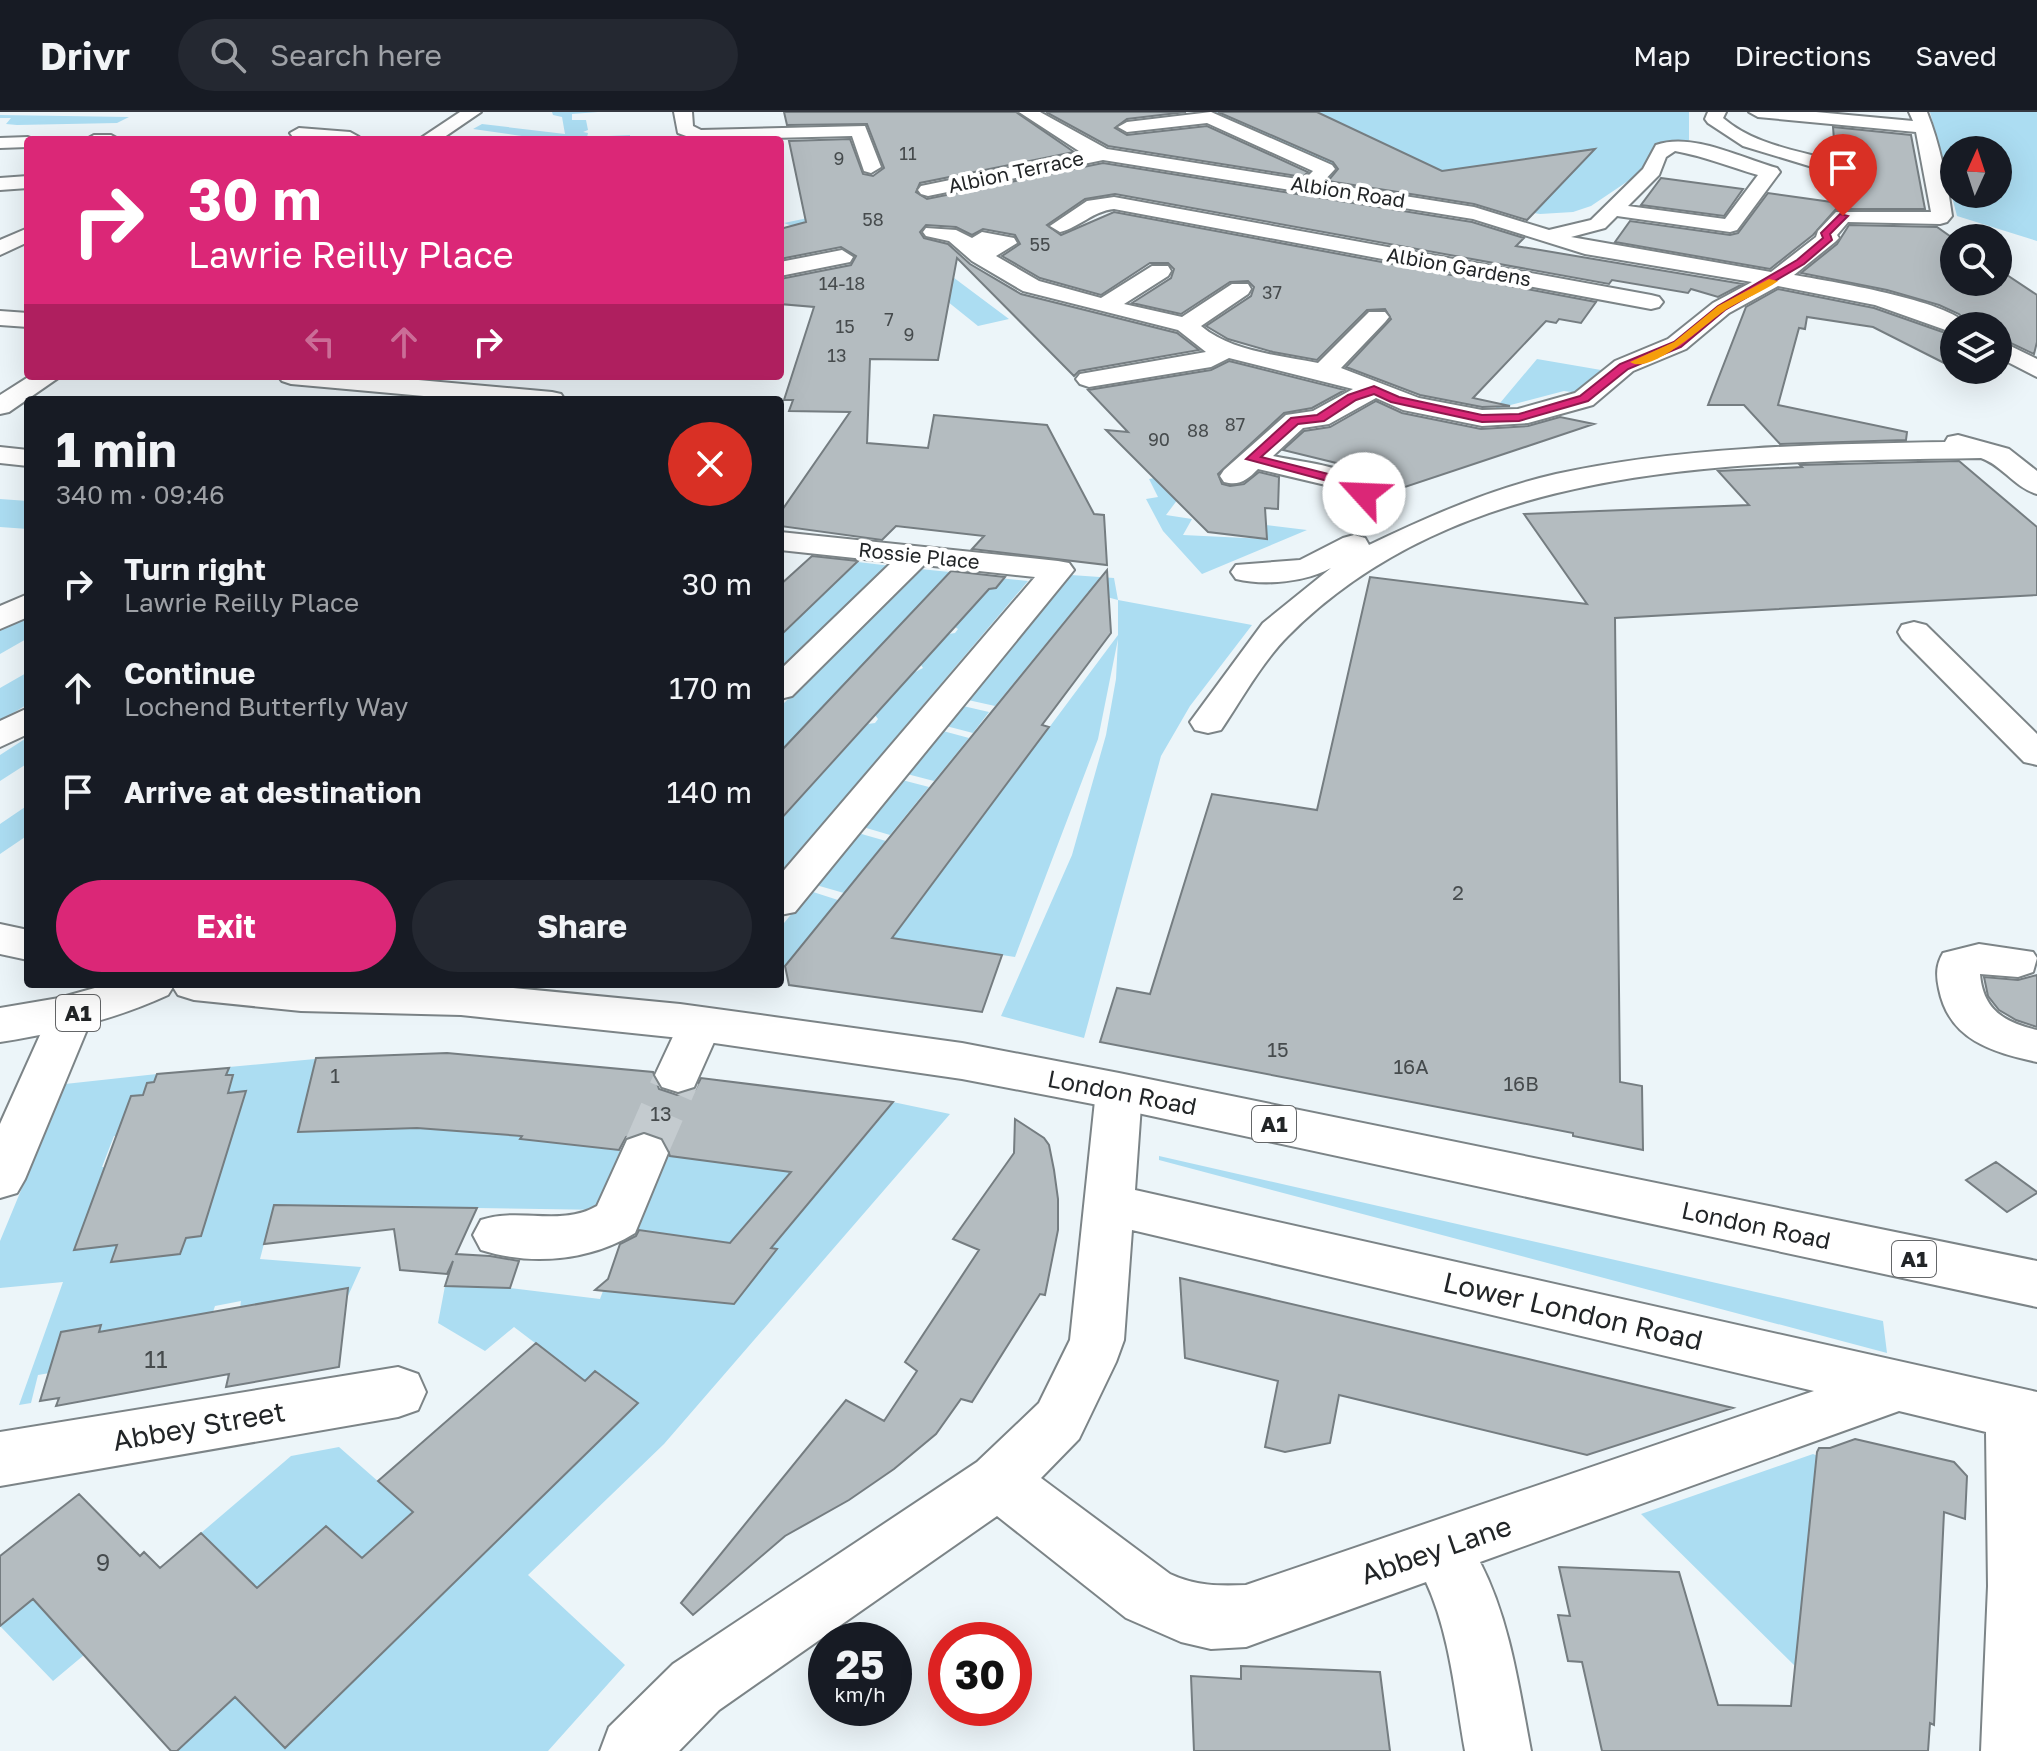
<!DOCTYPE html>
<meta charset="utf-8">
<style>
body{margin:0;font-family:"Golos Text",sans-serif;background:#242831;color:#f1f3f6;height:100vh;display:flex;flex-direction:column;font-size:30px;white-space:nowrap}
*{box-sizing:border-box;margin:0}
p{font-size:26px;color:#9ea1a6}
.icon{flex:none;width:44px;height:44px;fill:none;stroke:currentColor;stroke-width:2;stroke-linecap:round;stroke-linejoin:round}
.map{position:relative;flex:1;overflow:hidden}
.sheet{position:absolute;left:24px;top:284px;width:760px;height:592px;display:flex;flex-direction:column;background:#171b24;border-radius:8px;box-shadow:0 8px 32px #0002}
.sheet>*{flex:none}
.top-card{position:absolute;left:24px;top:24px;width:760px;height:244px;border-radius:8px;box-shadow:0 8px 32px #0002;background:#db2777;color:#fff;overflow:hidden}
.needle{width:52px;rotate:3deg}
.buttons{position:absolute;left:1940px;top:24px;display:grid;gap:16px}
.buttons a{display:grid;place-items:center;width:72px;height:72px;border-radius:50%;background:#171b24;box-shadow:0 8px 32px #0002;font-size:40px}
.speed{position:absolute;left:808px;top:1510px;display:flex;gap:16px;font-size:40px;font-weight:700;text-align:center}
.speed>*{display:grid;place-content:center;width:104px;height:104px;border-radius:50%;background:#171b24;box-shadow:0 8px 32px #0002;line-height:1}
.speed small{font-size:20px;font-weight:400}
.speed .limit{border:12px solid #d22;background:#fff;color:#111}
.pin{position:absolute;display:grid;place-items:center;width:68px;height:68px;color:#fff;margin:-82px -34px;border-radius:50% 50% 50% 0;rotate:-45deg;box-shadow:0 0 8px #0007}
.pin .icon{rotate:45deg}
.me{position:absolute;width:88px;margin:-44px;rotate:295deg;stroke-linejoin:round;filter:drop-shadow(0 0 6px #0008)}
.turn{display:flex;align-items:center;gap:28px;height:168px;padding:0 32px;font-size:36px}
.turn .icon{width:104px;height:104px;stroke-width:2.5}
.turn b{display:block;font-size:56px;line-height:68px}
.lanes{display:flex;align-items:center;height:76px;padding:0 32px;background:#0003;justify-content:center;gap:40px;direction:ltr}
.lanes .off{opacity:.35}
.round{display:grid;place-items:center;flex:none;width:84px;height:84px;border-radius:42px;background:#242831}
.summary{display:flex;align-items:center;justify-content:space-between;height:136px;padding:0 32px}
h1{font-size:48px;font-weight:700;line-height:60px}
.action{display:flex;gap:16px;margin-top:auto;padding:16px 32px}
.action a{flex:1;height:92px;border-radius:48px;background:#db2777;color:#fff;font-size:32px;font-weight:700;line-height:92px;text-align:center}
.action a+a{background:#242831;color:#f1f3f6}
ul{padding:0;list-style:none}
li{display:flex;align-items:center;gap:24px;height:104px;padding:0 32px}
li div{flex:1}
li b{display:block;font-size:30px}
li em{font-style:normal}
header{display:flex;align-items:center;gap:48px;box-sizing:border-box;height:112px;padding:0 40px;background:#171b24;border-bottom:2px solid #363941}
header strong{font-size:38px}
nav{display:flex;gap:44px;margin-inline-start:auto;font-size:28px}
.search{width:560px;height:72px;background:#242831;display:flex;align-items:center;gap:20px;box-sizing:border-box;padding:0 28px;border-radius:44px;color:#9ea1a6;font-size:30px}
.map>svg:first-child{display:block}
.green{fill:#acddf2;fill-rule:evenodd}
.building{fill:#b4bcc0;stroke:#757d81;stroke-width:2}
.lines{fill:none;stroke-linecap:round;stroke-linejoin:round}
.minor-tunnel{stroke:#c4cbcf;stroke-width:45;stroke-dasharray:45 22;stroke-linecap:butt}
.minor-casing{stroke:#7c8487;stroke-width:4}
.major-casing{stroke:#7c8487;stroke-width:4}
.minor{fill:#fff;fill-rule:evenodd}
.major{fill:#fff;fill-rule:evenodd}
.route{fill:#db2777;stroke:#8e194d;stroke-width:2}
.slow{fill:#f59e0b}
.labels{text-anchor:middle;stroke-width:8;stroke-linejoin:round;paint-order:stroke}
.far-number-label{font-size:18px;fill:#464b4d}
.far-street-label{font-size:20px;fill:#222527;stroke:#fff}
.number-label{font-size:20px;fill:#464b4d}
.shield{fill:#fff;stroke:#646668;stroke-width:2}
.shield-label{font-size:22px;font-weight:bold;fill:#222527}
.street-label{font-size:24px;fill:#222527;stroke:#fff}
.near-number-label{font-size:24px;fill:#464b4d}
.near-street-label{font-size:28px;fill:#222527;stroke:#fff}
</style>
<header>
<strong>Drivr</strong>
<div class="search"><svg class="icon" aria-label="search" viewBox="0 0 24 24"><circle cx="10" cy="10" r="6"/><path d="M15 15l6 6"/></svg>Search here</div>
<nav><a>Map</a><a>Directions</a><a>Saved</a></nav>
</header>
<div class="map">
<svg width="2037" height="1639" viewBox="0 0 2037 1639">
<rect width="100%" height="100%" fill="#ecf5f9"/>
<!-- green -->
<path class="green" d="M552 0H598L572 2V8H586L588 18 583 20 588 21 587 25 630 23V28H549L473 17 482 12 565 22 562 5 553 3Z
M1206 0H1689V28L1591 94 1573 100 1540 102 1304 65 1314 56Z
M1930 0H2037V129L1957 104ZM1998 38V82H1954V38Z
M0 3 129 5 117 11 17 13 6 12 11 6H0Z
M836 100 906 130 1009 207 978 214 927 173 841 132 784 111Z
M1537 247 1601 258 1579 281 1564 279 1495 297Z
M1191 359 1190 371 1166 403 1192 407 1183 423 1266 427V413L1307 418 1202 462 1163 419 1146 387 1158 385 1149 367Z
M0 387 28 389V417L0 415Z
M858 450 891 454 780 560V524Z
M920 457 950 460 780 640V595Z
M1071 463 1114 466 1118 488 1252 513 1190 594 1161 644 1084 926 1001 904 1072 743 1106 623 1116 567 1118 527 1098 627 1015 845 916 830 897 840 885 836 1118 523V488L1088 480 995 594 968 588Z
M999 466 1028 469 780 762V709L868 612 875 611 878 607 875 603 913 561 923 556 921 553 949 522 955 521 958 517 955 515Z
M28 501V526L0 542V517Z
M28 560V592L0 609V576Z
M963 594 989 600 973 621 946 614Z
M943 619 969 626 934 669 907 662Z
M28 625V651L0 669V643Z
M902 668 929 675 890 723 863 715Z
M28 693V723L0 742V712Z
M858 721 886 729 844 781 816 773Z
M810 779 838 788 783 857 780 856V816Z
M315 947 299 1020 417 1016 522 1024 521 1027 633 1040 606 1098 274 1093 260 1147 361 1155 348 1184 239 1204 241 1189 215 1194 213 1200 99 1220 101 1213 61 1220 56 1237 79 1256 38 1263 31 1291 19 1293 63 1170 0 1176V1129L65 972 157 962 154 971 147 972 143 983 131 984 121 1011 120 1024H114L102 1055H108L75 1137 117 1133 112 1150 180 1142 186 1126 201 1124 245 980 228 981 233 964 226 963 229 955Z
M888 989 950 1002 664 1332 528 1463 625 1553 548 1639H177L235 1585 285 1636 528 1398 498 1365 534 1393 637 1292 595 1259 585 1269 514 1215 485 1239 438 1211 445 1174 510 1176 600 1187 603 1179 733 1192 776 1137 626 1116 655 1042 791 1060 755 1102 787 1117 885 1001Z
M1159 1044 1883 1209 1887 1241 1159 1048Z
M339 1335 413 1400 362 1446 326 1414 257 1476 201 1421 291 1344Z
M1813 1342 1818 1344 1795 1554 1641 1402Z
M33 1487 84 1543 53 1569 0 1514V1502L7 1509Z"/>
<!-- building -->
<path class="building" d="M784 0H1016L1074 40 920 71 916 80 927 87 1103 51 1472 110 1524 126 1516 134 1743 172 1718 185 1691 177 1688 181 1612 168 1609 172 1115 82 1085 87 1047 113 1061 123 1114 100 1596 190 1581 211 1559 207 1556 211 1546 209 1473 286 1510 294 1482 295 1420 283 1346 255 1391 207 1385 197 1367 198 1317 248 1273 240 1228 227 1206 214 1251 184 1254 175 1248 169 1230 170 1181 202 1132 191 1171 166 1174 157 1168 151H1150L1101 183 1040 166 1002 144 1020 132 1015 123 983 117 972 123 956 115 926 113 920 120 924 126 948 132 970 152 1021 182 1177 221 1199 238 1079 259 1074 264 957 146 938 248 870 247 867 331 928 336 934 303 1047 313 1094 402 1104 403 1107 453 972 437 984 424 896 414 882 428 780 414V401L850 300 789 299 793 288H784L814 195 780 192V167L851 153 856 144 841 135 780 147V117L806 110 789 29 850 27 863 62 873 64 884 56 867 12 787 13Z
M1046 0H1186L1127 7 1115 16 1127 23 1207 14 1308 60 1303 65 1108 34Z
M1218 0H1317L1442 59 1595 37 1527 108 1474 92 1328 69 1338 57 1333 50Z
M1833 15 1911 23 1925 97H1836L1813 123 1770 157 1615 130 1630 109 1730 123 1738 121 1768 81 1839 91Z
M1661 66 1743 77 1724 104 1641 93Z
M1849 113 1937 115 1954 127V170H1998V157L2037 183V230L2034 242 1998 225V214H1971L1959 202 1939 193 1887 178 1801 161 1837 132Z
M1778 177 1874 196 1954 224V256L1873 215 1807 205 1805 217 1799 216 1778 293 1907 320 1906 328 1780 332 1744 293H1708L1746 195Z
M1229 249 1345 278 1312 296 1284 301 1218 362 1222 372 1230 374 1244 372 1259 360 1279 365 1278 397 1265 396 1267 427 1208 420 1106 318 1128 320 1088 278 1211 258Z
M1376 289 1402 301 1481 317 1528 314 1560 305 1594 312 1402 376 1369 359 1283 338 1304 319 1330 315Z
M1959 349 2037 415V483L1615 506 1620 970 1642 974 1643 1038 1573 1024V1021L1100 930 1117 876 1150 882 1212 682 1317 698 1370 465 1587 492 1524 402 1749 393 1718 359 1802 355 1800 353Z
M812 444 858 449 780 524V473Z
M1107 458 1111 521 1042 613 1049 615 892 826 1002 843 982 900 789 873 785 854Z
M951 459 1005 465 996 476 989 477 780 708V640Z
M2037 863V915L2016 908 1999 898 1988 884 1984 865 2018 868Z
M447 941 653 960 659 977 677 983 695 978 701 966 893 990 771 1136 777 1137 734 1192 595 1178 608 1167 620 1132 636 1124 639 1118 730 1131 791 1060 670 1044 664 1027 645 1019 626 1025 619 1038 520 1027 522 1024 417 1016 298 1020 316 946Z
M229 956 226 963H233L228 981 246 979 201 1124 186 1126 180 1142 111 1150 117 1133 74 1138 131 984 143 983 147 971 154 970 157 962Z
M1015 1007 1044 1026 1049 1033 1054 1058 1058 1087V1118L1045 1183 1040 1182 972 1290 961 1287 936 1322 894 1357 849 1388 785 1424 693 1503 681 1491 846 1288 884 1309 917 1259 905 1250 979 1138 953 1127 1014 1041Z
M1996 1050 2037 1080V1081L2007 1100 1966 1068Z
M274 1093 477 1096 456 1142 490 1144 519 1149 510 1176 445 1174 453 1149 447 1162 400 1158 394 1117 264 1132Z
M1180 1166 1524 1246 1733 1296 1587 1343 1339 1283 1330 1331 1285 1340 1265 1335 1278 1269 1185 1246Z
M348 1176 339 1255 226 1275 229 1262 56 1294 59 1286 40 1289 61 1220 101 1213 99 1220Z
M536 1231 585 1269 595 1259 638 1291 285 1636 235 1585 177 1639H171L33 1487 0 1514V1444L79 1382 140 1444 144 1440 160 1456 201 1421 257 1476 326 1414 362 1446 413 1400 378 1369Z
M1855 1327 1954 1350 1967 1364 1965 1407 1944 1400 1934 1613 1930 1611 1928 1639H1602L1582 1550 1568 1549 1558 1503 1570 1504 1559 1455 1679 1460 1718 1593 1791 1594 1817 1340 1819 1336H1830Z
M1241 1554 1380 1560 1390 1639H1194L1191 1564 1241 1567Z"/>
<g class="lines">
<!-- minor-tunnel -->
<path class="minor-tunnel" d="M644 1041 678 963"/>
<defs>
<path id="minor" d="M460 0H481L440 28H418Z
M674 0H692L693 14 701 18 865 14 881 55 871 61 864 59 852 24 697 28 678 21Z
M1019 0H1040L1107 37 1304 68 1313 59 1207 11 1127 20 1118 15 1127 10 1211 0 1332 53 1335 57 1322 71 1474 95 1549 118 1591 108 1643 57 1656 33C1692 20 1741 46 1777 56L1780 60 1737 118 1730 120 1617 104 1605 116 1571 125 1771 160 1816 125 1818 119 1836 100H1931L1916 20 1758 5 1749 0H1816L1913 9 1909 0H1927C1940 33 1947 68 1952 104L1947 110 1940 112 1848 110 1837 123 1839 126 1835 130 1794 163C1827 169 1950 188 1968 214H1954V221L1875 193 1778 174 1729 201 1686 237 1633 259 1593 293 1528 311 1482 314 1403 298 1376 286 1329 312 1303 316 1273 344C1304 351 1359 354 1378 382L1374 388 1364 391 1354 388 1330 374 1258 357C1247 368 1240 374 1224 370L1220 364 1224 358 1286 303 1313 299 1353 277 1229 246 1211 255 1089 275 1080 272 1076 267 1080 262 1206 240 1178 218 1023 179 972 149 949 129 926 124 923 120 926 116 956 118 972 126 982 120 1014 126 1017 131 996 144 1039 169 1101 186 1152 154H1168L1171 159 1168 164 1124 192 1182 205 1232 172H1248L1251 177 1248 182 1201 214C1232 240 1279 243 1318 251L1369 200H1385L1389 205 1385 210 1341 256 1419 286 1482 298 1518 297 1575 281 1615 249 1668 227 1713 191 1752 170 1585 142 1473 107 1103 48 928 84 921 82 918 78 921 74 1082 41ZM1675 39C1704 44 1730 55 1758 63L1725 107 1628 94 1659 63 1666 45Z
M1708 0H1726L1723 6C1752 31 1790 37 1826 47L1828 51 1819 57 1743 34 1708 11 1705 7Z
M299 16 350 20 359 25 357 28 293 25 290 21Z
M94 23H111L120 28H85Z
M28 25 36 28H28V35L0 36V26Z
M28 64V76L0 78V66Z
M1114 85 1651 183 1659 185 1663 190 1659 195 1651 197 1114 97C1093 99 1080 115 1060 120L1050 114 1087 89Z
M28 116V130L0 143V128Z
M842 138 853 145 850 150 780 164V150Z
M0 199 28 201V215L0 213Z
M1998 228 2037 247V265L1998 245Z
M30 264H61L9 300 0 302V283Z
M278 264H374L552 280 561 282 565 288H468L291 272 282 269Z
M1958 323 2009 337 2037 359V382C2015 376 2002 353 1981 346 1745 350 1466 345 1288 524 1263 549 1241 588 1221 618L1208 621 1195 618 1190 610 1263 511 1331 456C1305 470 1265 474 1236 467L1231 460 1236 453 1300 448 1343 426 1354 423 1365 426 1369 433C1430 404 1490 377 1556 362 1678 335 1820 332 1945 330L1948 325Z
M0 335 28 338V354L0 351Z
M780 420 1058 449 1069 451 1074 458 795 800 780 803V763L1035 465 924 453 792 584 780 587V558L892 450 780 438Z
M28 482V505L0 517V494Z
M1914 510 1926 513 2037 622V653L2024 650 1902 527 1898 520 1902 513Z
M28 596V622L0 635V609Z
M1979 832 2033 840 2037 846 2033 860 2018 865 1980 862C1983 898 2004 910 2037 918V950C1992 940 1949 928 1939 877 1936 863 1936 853 1943 841Z
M71 887 87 892 93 903 25 1067 17 1081 0 1086V1012L49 903 55 892Z
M700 896 716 901 722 912 694 975 678 980 662 975 655 963 684 901Z
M1119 962 1136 967 1142 979 1135 1078 2037 1280V1639H1981L1988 1474 1986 1320 1899 1299 1480 1450C1510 1508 1519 1576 1531 1639H1465C1455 1583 1450 1522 1426 1470L1246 1535 1211 1537 1181 1530 1126 1506 997 1404 719 1598 679 1639H600L609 1615 673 1552 977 1350 1039 1291 1070 1228 1096 979 1102 967ZM1132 1118 1814 1279 1246 1473C1218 1474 1196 1474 1170 1462L1041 1366 1079 1327 1116 1250 1124 1228Z
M644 1022 661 1028 668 1041 635 1121C590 1149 531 1154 481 1138L473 1123 481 1108C519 1095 561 1115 597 1094L627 1028Z
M398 1255 418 1262 426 1280 418 1298 398 1305 0 1374V1320Z"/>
<path id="major" d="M0 812 28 818V848L0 842Z
M109 872H473L680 892 962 931 1119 961 2037 1149V1195L1119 997 962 967 680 926 461 903 301 899 194 888 178 883 173 875 168 883C114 908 58 921 0 930V896L59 886Z"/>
</defs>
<!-- minor casing -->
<use href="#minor" class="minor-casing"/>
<!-- major casing -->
<use href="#major" class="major-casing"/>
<!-- minor -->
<use href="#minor" class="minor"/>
<!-- major -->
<use href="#major" class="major"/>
</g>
<!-- route -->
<path class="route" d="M1840 102 1848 104 1830 122 1832 128 1804 152 1725 198 1681 235 1628 257 1588 289 1519 309 1482 310 1391 290 1374 282 1356 288 1324 309 1298 312 1261 345 1344 366 1368 379V385H1359L1335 371 1246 347 1291 306 1317 303 1348 283 1374 274 1399 285 1482 303 1519 302 1580 284 1620 252 1674 230 1718 194 1797 148 1823 126 1821 121Z"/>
<!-- slow -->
<path class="slow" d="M1769 167 1778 169C1763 180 1743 187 1727 197 1708 209 1652 264 1630 250L1674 230 1718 194Z"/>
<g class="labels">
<!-- far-number labels -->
<g class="far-number-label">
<text x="908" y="48">11</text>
<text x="839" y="53">9</text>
<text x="873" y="114">58</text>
<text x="1040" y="139">55</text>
<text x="842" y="178">14-18</text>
<text x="1272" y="187">37</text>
<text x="889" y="214">7</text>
<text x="845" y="221">15</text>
<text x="909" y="229">9</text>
<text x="837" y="250">13</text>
<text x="1235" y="319">87</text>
<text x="1198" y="325">88</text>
<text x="1159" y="334">90</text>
</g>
<!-- far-street labels -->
<g class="far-street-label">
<text transform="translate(1016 60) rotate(-12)" y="7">Albion Terrace</text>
<text transform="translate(1348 80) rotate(9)" y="7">Albion Road</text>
<text transform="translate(1459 155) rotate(10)" y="7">Albion Gardens</text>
<text transform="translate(919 444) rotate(6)" y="7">Rossie Place</text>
</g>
<!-- number labels -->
<g class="number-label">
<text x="1458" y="788">2</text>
<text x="1278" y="945">15</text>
<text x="1411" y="962">16A</text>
<text x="335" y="971">1</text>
<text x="1521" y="979">16B</text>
<text x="661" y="1009">13</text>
</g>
<!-- shield labels -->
<g class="shield">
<rect x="56" y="883" width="44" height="36" rx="6"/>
<rect x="1252" y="994" width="44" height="36" rx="6"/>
<rect x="1892" y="1129" width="44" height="36" rx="6"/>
</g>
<g class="shield-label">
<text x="78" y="909">A1</text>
<text x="1274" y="1020">A1</text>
<text x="1914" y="1155">A1</text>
</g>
<!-- street labels -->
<g class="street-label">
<text transform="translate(1122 981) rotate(11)" y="8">London Road</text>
<text transform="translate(1756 1114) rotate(12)" y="8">London Road</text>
</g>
<!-- near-number labels -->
<g class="near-number-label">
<text x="156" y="1256">11</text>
<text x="103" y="1459">9</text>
</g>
<!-- near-street labels -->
<g class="near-street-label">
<text transform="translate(1573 1199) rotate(13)" y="10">Lower London Road</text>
<text transform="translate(199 1314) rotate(-10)" y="10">Abbey Street</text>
<text transform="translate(1436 1438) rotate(-19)" y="10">Abbey Lane</text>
</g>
</g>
</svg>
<div class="buttons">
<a><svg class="needle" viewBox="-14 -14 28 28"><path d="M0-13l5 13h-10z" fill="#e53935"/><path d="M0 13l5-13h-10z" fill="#9ea1a6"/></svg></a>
<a><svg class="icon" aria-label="search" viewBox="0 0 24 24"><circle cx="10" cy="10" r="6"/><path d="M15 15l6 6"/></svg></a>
<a><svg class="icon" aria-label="layers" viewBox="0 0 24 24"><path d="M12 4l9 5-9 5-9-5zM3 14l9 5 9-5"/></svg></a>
</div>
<div class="speed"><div>25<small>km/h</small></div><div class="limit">30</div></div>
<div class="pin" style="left:1843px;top:104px;background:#d93025"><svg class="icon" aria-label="arrive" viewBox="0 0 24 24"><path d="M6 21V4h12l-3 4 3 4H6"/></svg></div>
<svg class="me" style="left:1364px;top:382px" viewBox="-20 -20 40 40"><circle r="19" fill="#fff"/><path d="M0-13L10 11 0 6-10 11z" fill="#db2777"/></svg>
<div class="top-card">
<div class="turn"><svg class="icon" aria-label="right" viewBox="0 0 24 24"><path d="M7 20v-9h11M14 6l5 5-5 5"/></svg><div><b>30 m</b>Lawrie Reilly Place</div></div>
<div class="lanes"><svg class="icon off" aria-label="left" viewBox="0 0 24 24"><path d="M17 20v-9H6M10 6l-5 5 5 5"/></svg><svg class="icon off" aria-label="ahead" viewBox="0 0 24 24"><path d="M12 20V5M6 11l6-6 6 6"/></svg><svg class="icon" aria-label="right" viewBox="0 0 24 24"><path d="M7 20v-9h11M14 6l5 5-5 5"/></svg></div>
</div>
<section class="sheet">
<div class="summary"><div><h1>1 min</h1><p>340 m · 09:46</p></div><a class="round" style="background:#d93025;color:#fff"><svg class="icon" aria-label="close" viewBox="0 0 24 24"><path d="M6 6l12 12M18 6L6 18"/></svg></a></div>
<ul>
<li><svg class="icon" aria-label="right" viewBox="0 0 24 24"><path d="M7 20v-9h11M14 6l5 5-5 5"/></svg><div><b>Turn right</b><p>Lawrie Reilly Place</p></div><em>30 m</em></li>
<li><svg class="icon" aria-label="ahead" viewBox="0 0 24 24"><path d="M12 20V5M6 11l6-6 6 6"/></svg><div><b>Continue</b><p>Lochend Butterfly Way</p></div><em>170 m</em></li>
<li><svg class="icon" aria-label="arrive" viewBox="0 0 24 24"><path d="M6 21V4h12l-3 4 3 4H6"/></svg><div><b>Arrive at destination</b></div><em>140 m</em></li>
</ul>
<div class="action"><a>Exit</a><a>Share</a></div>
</section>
</div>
